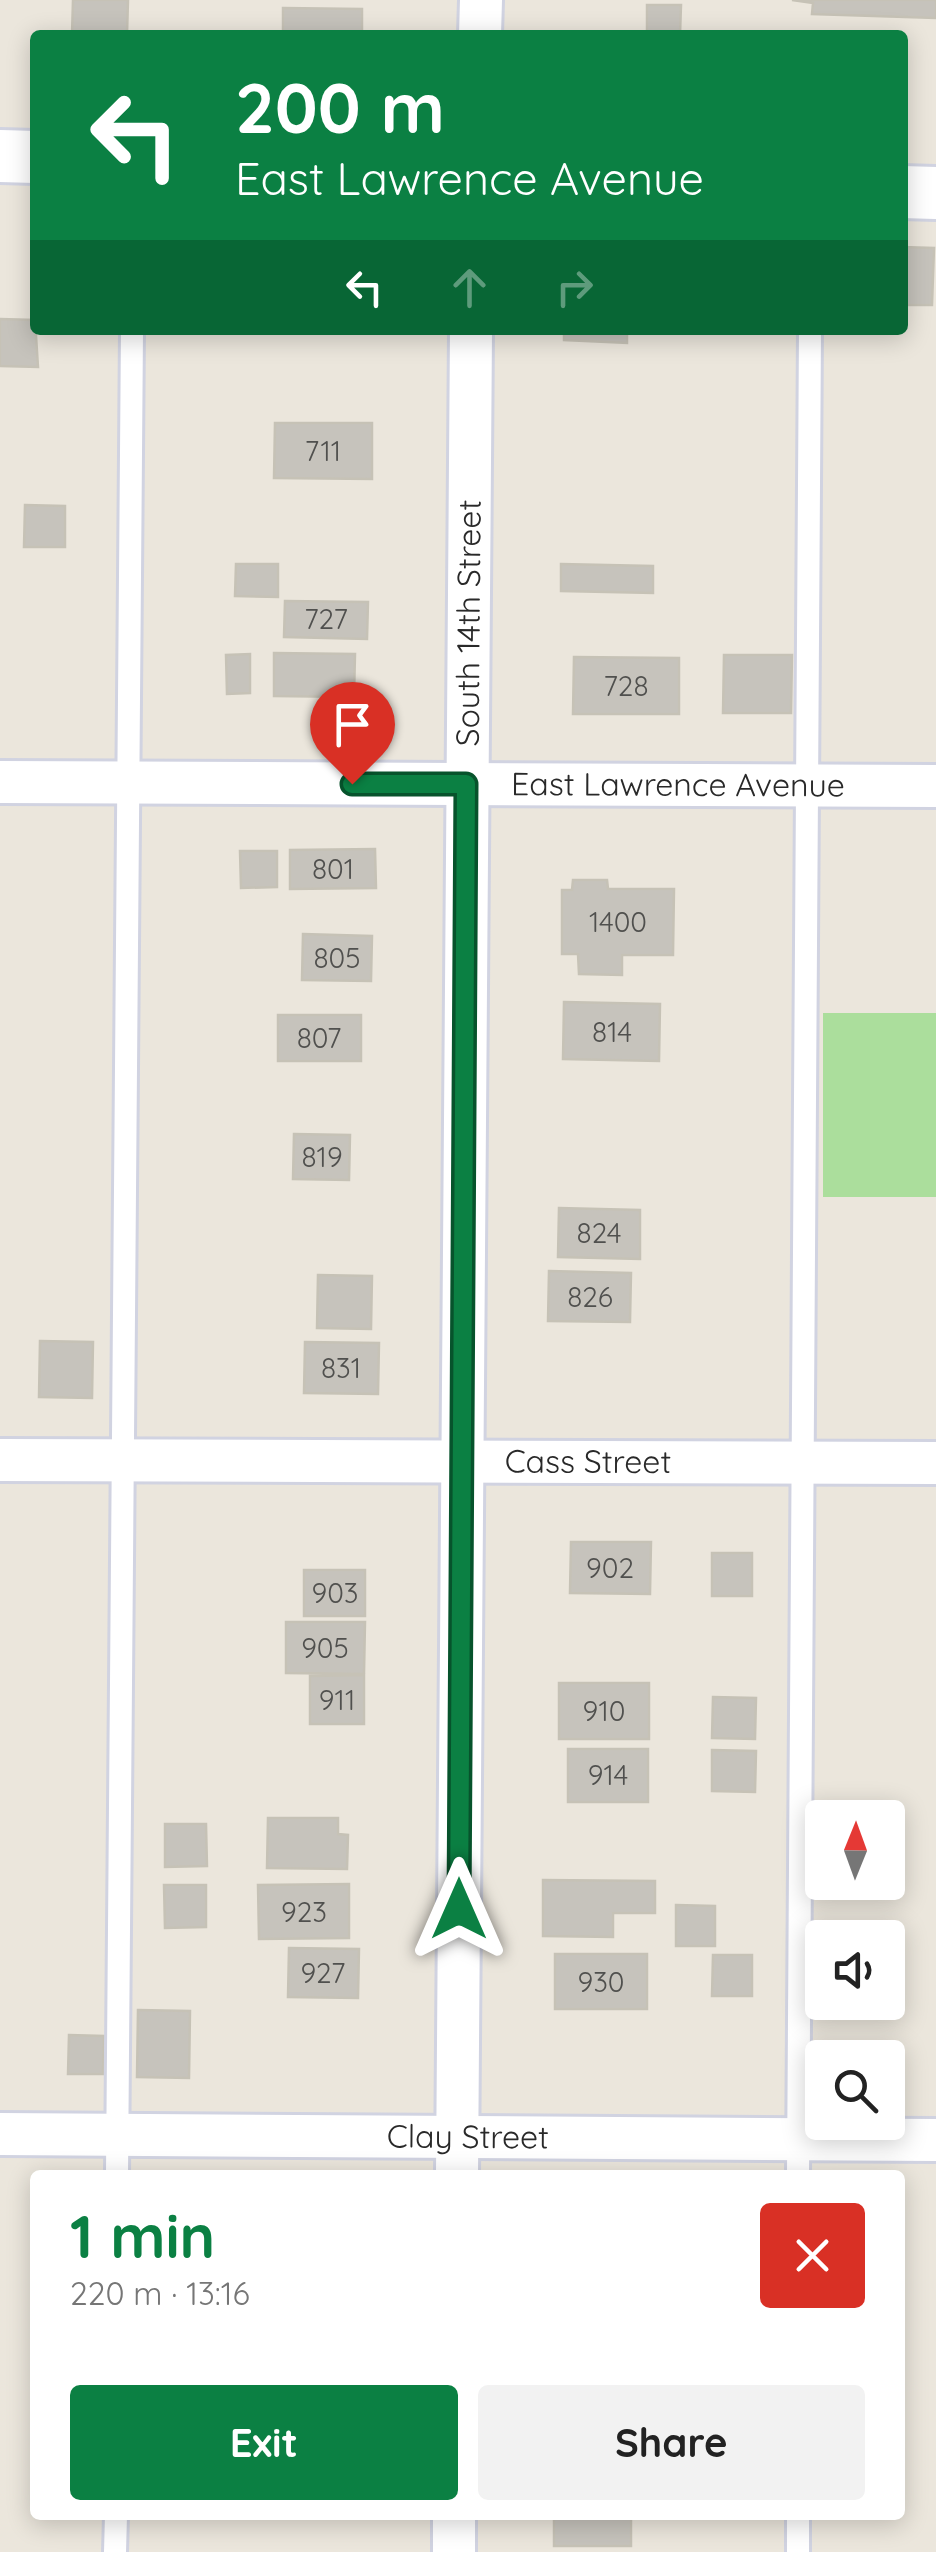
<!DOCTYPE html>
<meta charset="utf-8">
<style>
body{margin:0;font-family:Quicksand,sans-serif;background:#f2f2f2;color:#222;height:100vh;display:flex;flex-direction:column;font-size:38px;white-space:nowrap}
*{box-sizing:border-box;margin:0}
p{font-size:32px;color:#767676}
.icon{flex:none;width:55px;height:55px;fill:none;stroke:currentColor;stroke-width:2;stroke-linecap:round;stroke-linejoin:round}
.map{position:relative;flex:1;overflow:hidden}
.panel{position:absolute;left:30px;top:2170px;width:875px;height:350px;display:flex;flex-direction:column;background:#fff;border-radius:10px;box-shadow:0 5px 25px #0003}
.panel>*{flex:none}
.guide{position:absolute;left:30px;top:30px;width:878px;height:305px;border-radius:10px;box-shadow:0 5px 25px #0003;background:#0b8043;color:#fff;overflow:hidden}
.needle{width:65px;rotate:1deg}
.fabs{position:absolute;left:805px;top:1800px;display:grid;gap:20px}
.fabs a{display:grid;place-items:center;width:100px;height:100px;border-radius:10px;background:#fff;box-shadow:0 5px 25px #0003;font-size:50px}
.pin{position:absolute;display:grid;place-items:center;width:85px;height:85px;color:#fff;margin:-102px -42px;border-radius:50% 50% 50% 0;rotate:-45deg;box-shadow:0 0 10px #0007}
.pin .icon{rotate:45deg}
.me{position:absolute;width:110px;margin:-55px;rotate:0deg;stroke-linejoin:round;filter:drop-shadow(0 0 8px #0008)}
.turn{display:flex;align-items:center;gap:35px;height:210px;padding:0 40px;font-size:45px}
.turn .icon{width:130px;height:130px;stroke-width:2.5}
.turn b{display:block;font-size:70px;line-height:85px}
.lanes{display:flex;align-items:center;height:95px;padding:0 40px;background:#0003;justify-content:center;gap:50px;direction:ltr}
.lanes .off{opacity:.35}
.round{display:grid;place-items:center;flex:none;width:105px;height:105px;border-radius:10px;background:#f2f2f2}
.head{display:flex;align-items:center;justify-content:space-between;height:170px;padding:0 40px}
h1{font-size:60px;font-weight:700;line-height:75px;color:#0b8043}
.button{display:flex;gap:20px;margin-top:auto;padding:20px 40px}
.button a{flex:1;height:115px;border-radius:10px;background:#0b8043;color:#fff;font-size:40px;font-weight:700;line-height:115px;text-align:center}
.button a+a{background:#f2f2f2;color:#222}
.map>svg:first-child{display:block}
.green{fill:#abde9c}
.building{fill:#c6c3bc;stroke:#c6c2b6;stroke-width:2.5}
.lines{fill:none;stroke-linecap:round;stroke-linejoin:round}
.service-casing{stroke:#d1d3e1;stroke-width:28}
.minor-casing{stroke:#d1d3e1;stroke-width:48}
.tertiary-casing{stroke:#d1d3e1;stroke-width:58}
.service{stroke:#fff;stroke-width:22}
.minor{stroke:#fff;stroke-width:42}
.tertiary{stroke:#fff;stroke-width:52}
.route-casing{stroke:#07532c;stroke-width:25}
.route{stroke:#0b8043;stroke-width:18}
.labels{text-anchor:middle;stroke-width:8;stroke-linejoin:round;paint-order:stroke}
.number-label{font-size:28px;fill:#50504e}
.street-label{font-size:32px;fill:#292929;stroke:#fff}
</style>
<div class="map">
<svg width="936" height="2552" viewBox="0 0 936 2552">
<rect width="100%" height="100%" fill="#ebe6dc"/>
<!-- green -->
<path class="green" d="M823 1013H936V1197H823Z"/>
<!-- building -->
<path class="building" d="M73 0H128L127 35H72Z
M792 0H936V18L812 14 813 3Z
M647 5H681L680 35H628L647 32Z
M283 8 362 9V35H283Z
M902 247 934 248 932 305H902Z
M0 319 35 320 38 367 0 366Z
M564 330H627V343L564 340Z
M275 423H372V479L274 478Z
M25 505 65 506V547H24Z
M236 564H278V597L235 596Z
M561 564 653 566V593L561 591Z
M285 601 368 602 367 639 284 637Z
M274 653 355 654 354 697 274 696Z
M250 654V693L227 694 226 655Z
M724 655H792L791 713H723Z
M574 657 679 658V714H573Z
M375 849 376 888 290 889V850Z
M240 851H277V887L241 888Z
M573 880H607L608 889H674L673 955H622V975L579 974 578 954H562V890H572Z
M303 934 372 936 371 981 302 980Z
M564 1002 660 1004 659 1061 563 1059Z
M278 1015H361V1061H278Z
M294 1134 350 1135 349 1180 293 1179Z
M559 1208 640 1210V1259L558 1257Z
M549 1271 631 1273 630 1322 548 1321Z
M318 1275 372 1276 371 1329 317 1328Z
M40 1341 93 1342 92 1398 39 1397Z
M305 1342 379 1343 378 1394 304 1393Z
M571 1542H651L650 1594 570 1593Z
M712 1553H752V1596H712Z
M304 1570H365V1616H304Z
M286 1622H365L364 1674 286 1673Z
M364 1675V1724H310V1676Z
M559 1683H649V1739H559Z
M713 1697 756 1698 755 1739 712 1738Z
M568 1749H648V1802H568Z
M712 1750 756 1751 755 1792 712 1791Z
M268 1818H338V1834L348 1835 347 1869 267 1868Z
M165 1824H206L207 1866 165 1867Z
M543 1880 655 1881V1913H613V1937L543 1936Z
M349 1884V1938L259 1939 258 1885Z
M164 1885H206V1927L165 1928Z
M676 1905 715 1906V1946H676Z
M289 1948 359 1949 358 1998 288 1997Z
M555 1954H647V2009H555Z
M713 1955H752V1996H712Z
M138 2010 190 2011 189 2078 137 2077Z
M69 2035 104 2036 103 2074H68Z
M554 2515H631V2546H554Z"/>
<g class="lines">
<defs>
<path id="service" d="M117 2175 132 330
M798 2175 810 330
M798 2515V2552
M115 2552 116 2515"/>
<g id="minor">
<path d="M480 35 481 0"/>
<path id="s1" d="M0 782 936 786"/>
<path id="s2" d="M0 1460 936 1463"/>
<path id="s3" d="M0 2134 936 2140"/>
<path id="s4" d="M457 2175 471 330"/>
<path d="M454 2552V2515"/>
</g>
<path id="tertiary" d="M0 156 35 157
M902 192 936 193"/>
</defs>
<!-- service casing -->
<use href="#service" class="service-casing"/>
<!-- minor casing -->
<use href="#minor" class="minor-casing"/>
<!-- tertiary casing -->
<use href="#tertiary" class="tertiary-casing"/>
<!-- service -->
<use href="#service" class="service"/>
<!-- minor -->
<use href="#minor" class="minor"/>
<!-- tertiary -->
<use href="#tertiary" class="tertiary"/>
</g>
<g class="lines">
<defs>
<path id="route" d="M352 784H466L459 1909"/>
</defs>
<!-- route casing -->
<use href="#route" class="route-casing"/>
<!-- route -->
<use href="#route" class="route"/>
</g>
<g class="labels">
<!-- number labels -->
<g class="number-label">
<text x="323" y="461">711</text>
<text x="326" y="629">727</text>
<text x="626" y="696">728</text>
<text x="333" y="879">801</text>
<text x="618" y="932">1400</text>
<text x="337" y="968">805</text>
<text x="612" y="1042">814</text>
<text x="319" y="1048">807</text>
<text x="322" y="1167">819</text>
<text x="599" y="1243">824</text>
<text x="590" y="1307">826</text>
<text x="341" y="1378">831</text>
<text x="610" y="1578">902</text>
<text x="335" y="1603">903</text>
<text x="325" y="1658">905</text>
<text x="337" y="1710">911</text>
<text x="604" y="1721">910</text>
<text x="608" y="1785">914</text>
<text x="304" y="1922">923</text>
<text x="323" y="1983">927</text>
<text x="601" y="1992">930</text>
</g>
<!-- street labels -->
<g class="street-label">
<text dy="11" stroke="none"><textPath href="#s4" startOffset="1552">South 14th Street</textPath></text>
<text dy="11" stroke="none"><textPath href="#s1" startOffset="678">East Lawrence Avenue</textPath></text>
<text dy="11" stroke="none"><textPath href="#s2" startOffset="588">Cass Street</textPath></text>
<text dy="11" stroke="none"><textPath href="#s3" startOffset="468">Clay Street</textPath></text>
</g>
</g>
</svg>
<div class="fabs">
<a><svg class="needle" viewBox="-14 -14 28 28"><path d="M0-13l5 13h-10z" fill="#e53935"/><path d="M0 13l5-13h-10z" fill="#767676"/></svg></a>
<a><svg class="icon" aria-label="sound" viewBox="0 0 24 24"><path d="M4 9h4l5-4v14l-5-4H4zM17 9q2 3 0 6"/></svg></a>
<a><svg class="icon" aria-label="search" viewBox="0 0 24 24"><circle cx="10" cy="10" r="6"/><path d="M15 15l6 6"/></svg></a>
</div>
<div class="pin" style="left:352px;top:784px;background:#d93025"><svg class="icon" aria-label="arrive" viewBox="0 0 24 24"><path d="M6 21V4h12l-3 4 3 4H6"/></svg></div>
<svg class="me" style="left:459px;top:1909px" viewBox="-20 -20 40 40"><path d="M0-17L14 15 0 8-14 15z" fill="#0b8043" stroke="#fff" stroke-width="4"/></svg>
<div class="guide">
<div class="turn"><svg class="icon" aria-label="left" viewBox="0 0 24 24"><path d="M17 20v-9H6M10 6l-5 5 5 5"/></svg><div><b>200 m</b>East Lawrence Avenue</div></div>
<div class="lanes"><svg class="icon" aria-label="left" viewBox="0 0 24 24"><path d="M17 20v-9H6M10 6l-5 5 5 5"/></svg><svg class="icon off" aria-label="ahead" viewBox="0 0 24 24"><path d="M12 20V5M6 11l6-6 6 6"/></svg><svg class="icon off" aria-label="right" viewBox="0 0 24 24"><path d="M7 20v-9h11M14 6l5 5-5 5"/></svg></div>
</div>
<section class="panel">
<div class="head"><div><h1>1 min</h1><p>220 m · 13:16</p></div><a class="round" style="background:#d93025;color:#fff"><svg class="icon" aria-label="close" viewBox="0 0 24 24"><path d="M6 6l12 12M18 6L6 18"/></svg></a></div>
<div class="button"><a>Exit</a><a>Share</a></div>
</section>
</div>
